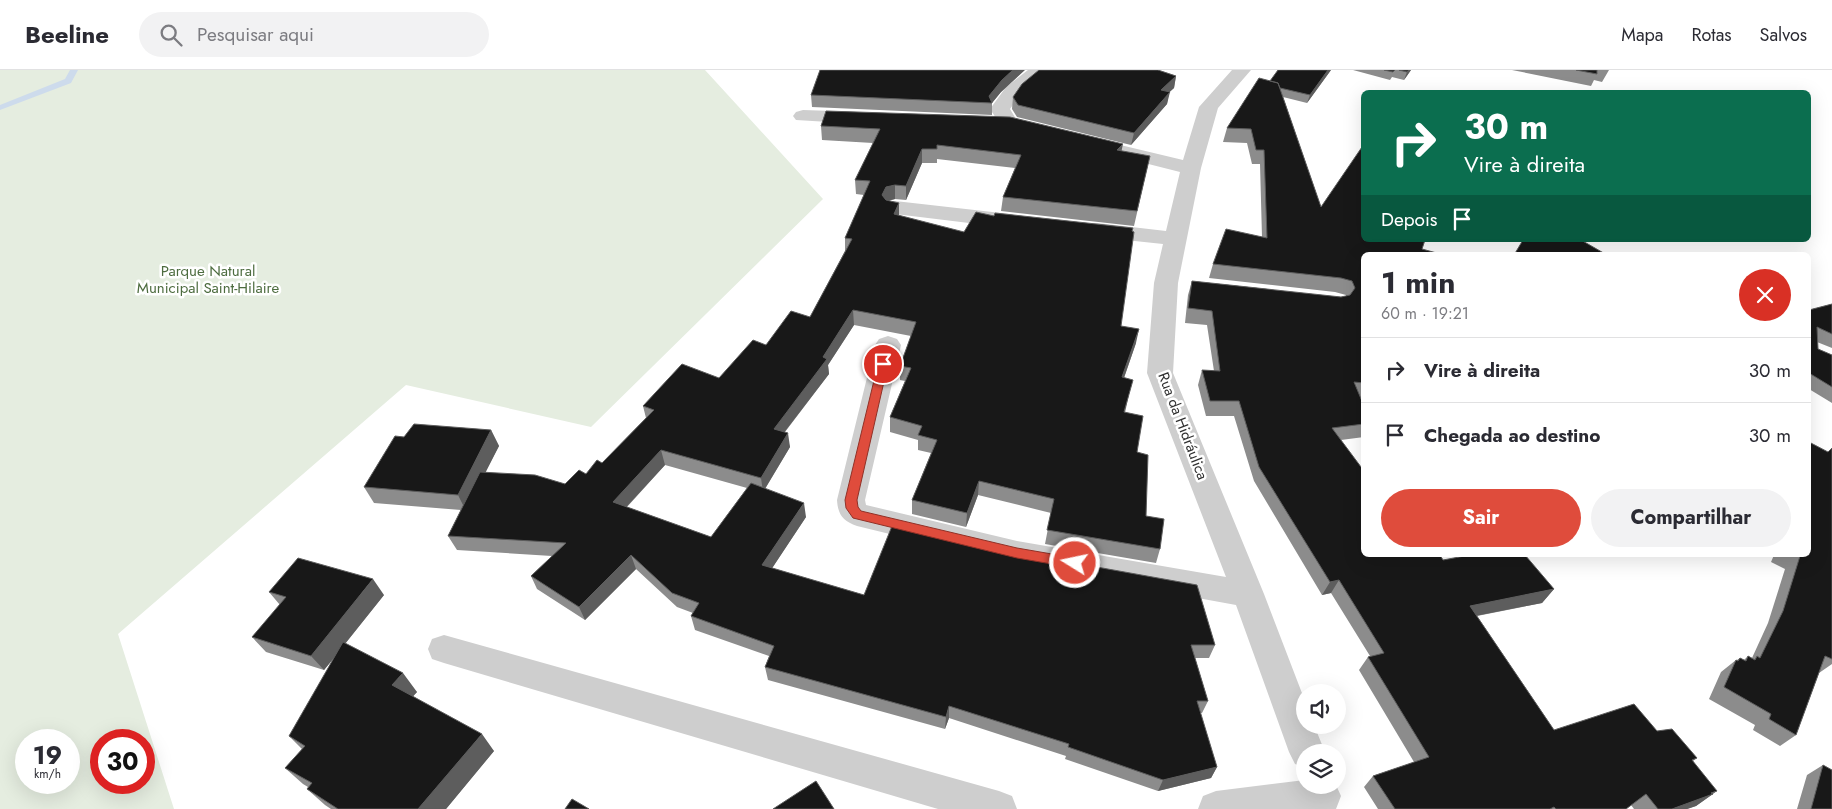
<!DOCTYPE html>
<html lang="pt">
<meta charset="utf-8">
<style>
body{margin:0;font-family:Jost,sans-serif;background:#f2f2f3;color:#2b2b33;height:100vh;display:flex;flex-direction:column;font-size:19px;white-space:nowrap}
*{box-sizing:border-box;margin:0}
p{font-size:16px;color:#7c7c81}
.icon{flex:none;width:28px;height:28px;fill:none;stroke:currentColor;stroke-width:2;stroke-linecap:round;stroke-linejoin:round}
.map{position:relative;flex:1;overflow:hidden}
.side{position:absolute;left:1361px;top:182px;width:450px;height:305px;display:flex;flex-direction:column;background:#fff;border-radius:8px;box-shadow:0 5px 20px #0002}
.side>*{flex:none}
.guide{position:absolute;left:1361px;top:20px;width:450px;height:152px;border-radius:8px;box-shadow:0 5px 20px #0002;background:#0b6e4f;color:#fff;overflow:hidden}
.fabs{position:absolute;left:1296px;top:614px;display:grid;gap:10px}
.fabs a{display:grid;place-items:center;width:50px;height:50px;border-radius:50%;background:#fff;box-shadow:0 5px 20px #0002;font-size:25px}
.speed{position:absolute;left:15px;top:659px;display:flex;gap:10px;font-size:25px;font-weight:700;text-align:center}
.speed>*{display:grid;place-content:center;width:65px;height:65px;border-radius:50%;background:#fff;box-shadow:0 5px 20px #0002;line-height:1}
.speed small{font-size:12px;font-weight:400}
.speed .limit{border:8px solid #d22;background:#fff;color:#111}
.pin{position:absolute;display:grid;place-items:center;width:42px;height:42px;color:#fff;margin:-21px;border:2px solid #fff;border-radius:50%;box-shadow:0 1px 5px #0007}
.me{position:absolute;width:55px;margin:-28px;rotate:280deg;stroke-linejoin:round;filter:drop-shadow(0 0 4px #0008)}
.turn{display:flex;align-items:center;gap:18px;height:105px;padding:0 20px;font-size:22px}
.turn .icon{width:65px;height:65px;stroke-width:2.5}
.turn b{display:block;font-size:35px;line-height:42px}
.then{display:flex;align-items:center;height:48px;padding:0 20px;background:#0003;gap:10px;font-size:19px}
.round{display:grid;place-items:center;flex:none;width:52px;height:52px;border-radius:26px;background:#f2f2f3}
.headline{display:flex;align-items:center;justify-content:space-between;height:85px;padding:0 20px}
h1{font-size:30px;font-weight:700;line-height:38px}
.button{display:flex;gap:10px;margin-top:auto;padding:10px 20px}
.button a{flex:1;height:58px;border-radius:30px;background:#df4c3c;color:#fff;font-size:20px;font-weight:700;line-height:58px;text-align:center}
.button a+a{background:#f2f2f3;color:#2b2b33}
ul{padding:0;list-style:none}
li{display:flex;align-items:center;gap:15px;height:65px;padding:0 20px;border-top:1px solid #e1e1e2}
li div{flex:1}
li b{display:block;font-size:19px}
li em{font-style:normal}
header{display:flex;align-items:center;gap:30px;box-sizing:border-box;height:70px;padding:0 25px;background:#fff;border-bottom:1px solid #e1e1e2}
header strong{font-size:24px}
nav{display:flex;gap:28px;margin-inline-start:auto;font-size:18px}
.search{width:350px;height:45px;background:#f2f2f3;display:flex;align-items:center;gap:12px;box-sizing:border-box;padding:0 18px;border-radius:28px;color:#7c7c81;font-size:19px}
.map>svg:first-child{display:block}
.green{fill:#e5ede0;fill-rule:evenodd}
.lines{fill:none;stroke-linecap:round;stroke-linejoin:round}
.stream{fill:#cddbec;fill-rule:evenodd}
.minor{fill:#cecece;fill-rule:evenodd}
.wall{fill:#8c8c8c;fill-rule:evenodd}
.shaded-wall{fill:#5d5d5d}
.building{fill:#181818;stroke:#5d5d5d}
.route{fill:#df4c3c;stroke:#913127}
.labels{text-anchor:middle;stroke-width:5;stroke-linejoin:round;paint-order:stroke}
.park-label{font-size:15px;fill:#4d6c3f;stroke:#fff}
.street-label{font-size:15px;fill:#313131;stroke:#fff}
</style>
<header>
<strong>Beeline</strong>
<div class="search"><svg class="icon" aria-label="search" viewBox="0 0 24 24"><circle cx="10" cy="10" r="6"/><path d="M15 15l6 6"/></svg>Pesquisar aqui</div>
<nav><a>Mapa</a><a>Rotas</a><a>Salvos</a></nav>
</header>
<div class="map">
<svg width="1832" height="739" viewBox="0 0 1832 739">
<rect width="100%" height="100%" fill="#fff"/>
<!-- green -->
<path class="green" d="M0 0H705L823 129 591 357 406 315 118 564 174 739H0ZM26 670H69V712H26ZM101 670H144V712H101Z"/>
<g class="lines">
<!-- stream -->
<path class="stream" d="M70 0H78L71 13 0 40V35L65 9Z"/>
<!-- minor -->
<path class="minor" d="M1028 0H1048L1020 25 1010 39 1016 49 1045 57 1048 61 1045 65 1038 67 1002 57 990 39 1006 17Z
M1232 0H1251L1218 38 1201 98 1178 213 1173 303 1264 524 1305 631V655H1314L1325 682H1305V698L1295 694 1289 682 1236 535 1017 495 857 456C843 451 838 445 837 430L875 275 879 269 888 266 897 269 901 275 865 430 866 435 1017 471 1226 507 1147 303 1154 213 1163 174 1097 167 1089 165 1086 160 1089 155 1097 153 1166 161 1180 102 1105 83 1102 79 1105 75 1112 73 1183 90 1199 37Z
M803 40 862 42 869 44 872 48 869 52 862 54 796 50 793 46 796 42Z
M895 131 1010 144 1018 146 1021 151 1018 156 1010 158 887 143 884 138 887 133Z
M444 565 999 721 1012 726 1017 739H938L444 593 432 589 428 579 432 569Z
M1305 710V715H1336L1341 726 1336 739H1198L1203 726 1216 721Z"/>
</g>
<!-- wall -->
<path class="wall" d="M1331 0 1307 33 1283 27 1321 137 1364 185V328H1360L1364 336V367L1341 370 1364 485 1443 490 1554 519 1542 533 1477 546 1554 660 1657 661 1697 688 1693 691 1713 724 1696 736 1687 739H1634L1631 735 1626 739H1378L1364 717 1373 706 1414 692 1359 600 1368 587 1370 586 1331 523 1322 525 1254 411 1234 346H1206L1198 315 1202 300 1214 301 1207 255 1185 253 1188 225 1192 211 1341 227 1346 226V225L1335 222 1209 208 1213 194 1262 167 1260 94H1252L1247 73 1223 72 1227 58 1270 11Z
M1353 0H1411L1404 10 1392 7 1390 10Z
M1512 0H1609L1602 12 1594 10 1591 16Z
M1161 1 1176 6 1174 18 1169 22 1167 34 1131 75 1017 47 1012 39 1013 27Z
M1021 3 1001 22 992 33V45L812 37 811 25Z
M826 41 1121 81 1150 86 1134 156 1001 141 1003 127 1015 98 937 89V93H922L906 130 895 129 888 131 899 146 1121 256 1136 273 1124 308 1129 324 1125 343 1137 382 1146 446 1160 479 1156 493 1045 474 1051 443 978 425 966 457 912 444V430L931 383 918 380V370L890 362V347L905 311 900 310V296L911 266 854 255 828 295 829 304 785 362 790 377 765 419 806 447 772 498 864 525 1215 575 1209 588H1195L1208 631 1202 643H1200L1217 697 1211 708 1158 721 1065 689 1066 686 949 648 945 659 768 610 765 597 769 586 695 560 691 546 693 543 677 537 636 499 585 550 537 519 531 506 552 486 457 480 448 466 461 440 374 433 364 417 404 367 491 360 499 376 485 402 565 414 586 404 602 393 646 348 643 336 719 308 766 275 810 247 845 181V168L864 125 856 124 855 110 873 73 822 70 821 56ZM665 395 747 418 711 467 627 437Z
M1832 234V278L1817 272 1818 279 1832 285V333L1809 319V240Z
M1832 378V594L1819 603 1796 665 1780 676 1753 660 1755 655 1709 629 1721 602 1736 590H1737L1740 588 1744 590 1748 586 1752 588 1768 553 1785 499 1771 492 1774 485H1809L1828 382Z
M269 522 384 525 345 574 417 622 413 626 494 681 446 739H331L325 735 307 719 308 717 303 714 285 698 302 679 289 666 335 587 324 600 266 582 252 567 280 535Z
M1823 695 1832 739H1797L1807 705Z"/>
<!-- shaded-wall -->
<path class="shaded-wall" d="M1013 0H1025L1001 22 992 33 989 26 1002 10Z
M1328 0H1331L1307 33 1310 25Z
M1409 0H1411L1404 10 1407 2Z
M1176 6 1174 18 1159 32 1161 20Z
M1170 22 1167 34 1131 75 1134 63Z
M1123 74 1120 88 1117 80Z
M922 79V93L906 130V116Z
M895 115V129L887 131 882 125 886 117Z
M899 133V147L894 144Z
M853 240 854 255 828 295 829 304 776 373 774 359 823 287Z
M1139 259 1136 273 1119 322 1122 307Z
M491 360 499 376 466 441 458 425Z
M788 363 790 377 763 422 761 408Z
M661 380 665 395 618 446 613 432Z
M979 411 978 425 966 457 967 443Z
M804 433 806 447 765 509 762 495Z
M631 485 636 499 585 550 579 537Z
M373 509 384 525 324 600 311 586Z
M1339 510 1331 523 1322 525 1330 512Z
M1554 519 1542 533 1460 549 1470 536Z
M403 603 417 622 407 633 392 615Z
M949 636V648L945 659 946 647Z
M482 664 494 681 446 739H418Z
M1217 697 1211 708 1158 721 1163 710Z
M1717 721 1696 736 1687 739H1672Z"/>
<!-- building -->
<path class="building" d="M820 0H1013L1002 10 989 26 992 33 811 25Z
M1039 0H1158L1176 6 1161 20 1170 22 1134 63 1018 35 1013 27 1022 14Z
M1278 0H1328L1310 25 1280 18 1278 13 1270 11Z
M1384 0H1395L1393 2Z
M1399 0H1409L1407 2Z
M1576 0H1597V4Z
M1259 8 1278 13 1321 137 1362 77H1364V170H1425L1422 179 1444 185H1364V313L1354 312 1364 336V354L1332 358 1364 401V485H1440L1443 490 1470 485H1525L1554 519 1470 536 1554 660 1634 634 1657 661 1672 659 1697 688 1692 690 1717 721 1711 723 1713 724 1672 739H1658L1646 724 1626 739H1556L1554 737 1550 739H1395L1373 706 1429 687 1368 587 1384 583 1339 510 1330 512 1259 397 1239 331H1210L1202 300 1220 301 1212 241 1188 238 1192 211 1341 227 1350 225 1355 218 1352 211 1341 208 1213 194 1226 159 1267 168 1264 80H1256L1251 59 1227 58Z
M826 41 1010 47 1123 74 1117 80 1150 86 1137 141 1003 127 1021 85 937 75V79H922L906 116 895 115 886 117 882 125 886 130 899 133 894 144 964 162 976 142 994 146 995 143 1133 158 1132 161 1134 162 1121 256 1139 259 1122 307 1133 310 1124 342 1143 346 1137 382 1148 385 1146 446 1164 449 1160 479 1047 460 1054 429 979 411 967 443 912 430 937 370 918 365 922 356 890 347 911 298 900 296 916 252 853 240 823 287 827 289 774 359 788 363 761 408 661 380 613 432 711 467 751 413 804 433 762 495 864 525 892 456 900 458 901 455 1040 491 1041 487 1197 515 1215 575H1191L1208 631H1197L1217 697 1163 710 1068 677 1069 674 949 636 946 647 765 597 774 576 691 546 699 533 672 523 631 485 579 537 531 506 566 473 448 466 480 402 535 405 565 414 579 400 586 404 597 390 602 393 654 340 643 336 682 294 719 308 753 270 766 275 791 241 810 247 852 169 845 168 870 111 855 110 880 59 821 56Z
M1523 170H1581L1607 185H1514Z
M1832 234V264L1817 257 1818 279 1832 285V317L1809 303V240Z
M414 354 491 360 458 425 364 417 395 366 404 367Z
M1809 372 1828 382 1832 378V589L1825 586 1796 665 1769 649 1771 644 1724 617 1736 590 1738 591 1740 588 1746 591 1748 586 1755 590 1757 586 1760 588 1783 541 1800 486 1798 485H1809Z
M298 488 373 509 311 586 252 567 286 527 269 522Z
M343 572 403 603 392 615 482 664 418 739H338L307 719 312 713 285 698 305 676 289 666Z
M1823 695 1832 700V739H1811Z
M816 711 834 739H773Z
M572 729 589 739H565Z"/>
<!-- route -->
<path class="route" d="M883 291 888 294 857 430 858 437 861 441 1017 478 1075 488 1079 490 1081 493 1079 497 1075 498 1017 488 853 448 846 438 845 430 878 294Z"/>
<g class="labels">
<!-- park labels -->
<g class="park-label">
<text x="208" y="206">Parque Natural<tspan x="208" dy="17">Municipal Saint-Hilaire</tspan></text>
</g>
<!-- street labels -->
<g class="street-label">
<text transform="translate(1183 356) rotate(69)" y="5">Rua da Hidráulica</text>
</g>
</g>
</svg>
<div class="fabs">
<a><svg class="icon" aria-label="sound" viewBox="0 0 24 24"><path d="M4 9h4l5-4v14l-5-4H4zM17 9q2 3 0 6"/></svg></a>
<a><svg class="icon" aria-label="layers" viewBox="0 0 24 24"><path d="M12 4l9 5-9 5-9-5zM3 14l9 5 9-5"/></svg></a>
</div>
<div class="speed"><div>19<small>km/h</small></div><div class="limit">30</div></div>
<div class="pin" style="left:883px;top:294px;background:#d93025"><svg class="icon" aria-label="arrive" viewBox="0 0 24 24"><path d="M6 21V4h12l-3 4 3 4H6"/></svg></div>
<svg class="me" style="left:1075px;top:493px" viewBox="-20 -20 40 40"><circle r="17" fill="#df4c3c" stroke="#fff" stroke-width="3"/><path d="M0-11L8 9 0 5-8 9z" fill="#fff"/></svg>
<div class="guide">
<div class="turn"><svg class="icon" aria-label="right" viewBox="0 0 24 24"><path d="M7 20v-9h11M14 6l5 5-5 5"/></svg><div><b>30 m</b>Vire à direita</div></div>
<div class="then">Depois<svg class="icon" aria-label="arrive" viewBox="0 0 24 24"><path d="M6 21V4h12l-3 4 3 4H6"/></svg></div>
</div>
<section class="side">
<div class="headline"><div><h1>1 min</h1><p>60 m · 19:21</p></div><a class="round" style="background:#d93025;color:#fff"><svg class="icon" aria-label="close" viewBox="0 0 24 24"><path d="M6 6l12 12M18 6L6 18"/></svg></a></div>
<ul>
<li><svg class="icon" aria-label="right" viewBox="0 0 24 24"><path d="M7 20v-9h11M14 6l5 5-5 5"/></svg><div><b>Vire à direita</b></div><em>30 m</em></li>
<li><svg class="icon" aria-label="arrive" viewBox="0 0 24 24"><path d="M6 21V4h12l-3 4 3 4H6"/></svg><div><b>Chegada ao destino</b></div><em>30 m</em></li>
</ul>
<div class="button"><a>Sair</a><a>Compartilhar</a></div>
</section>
</div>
